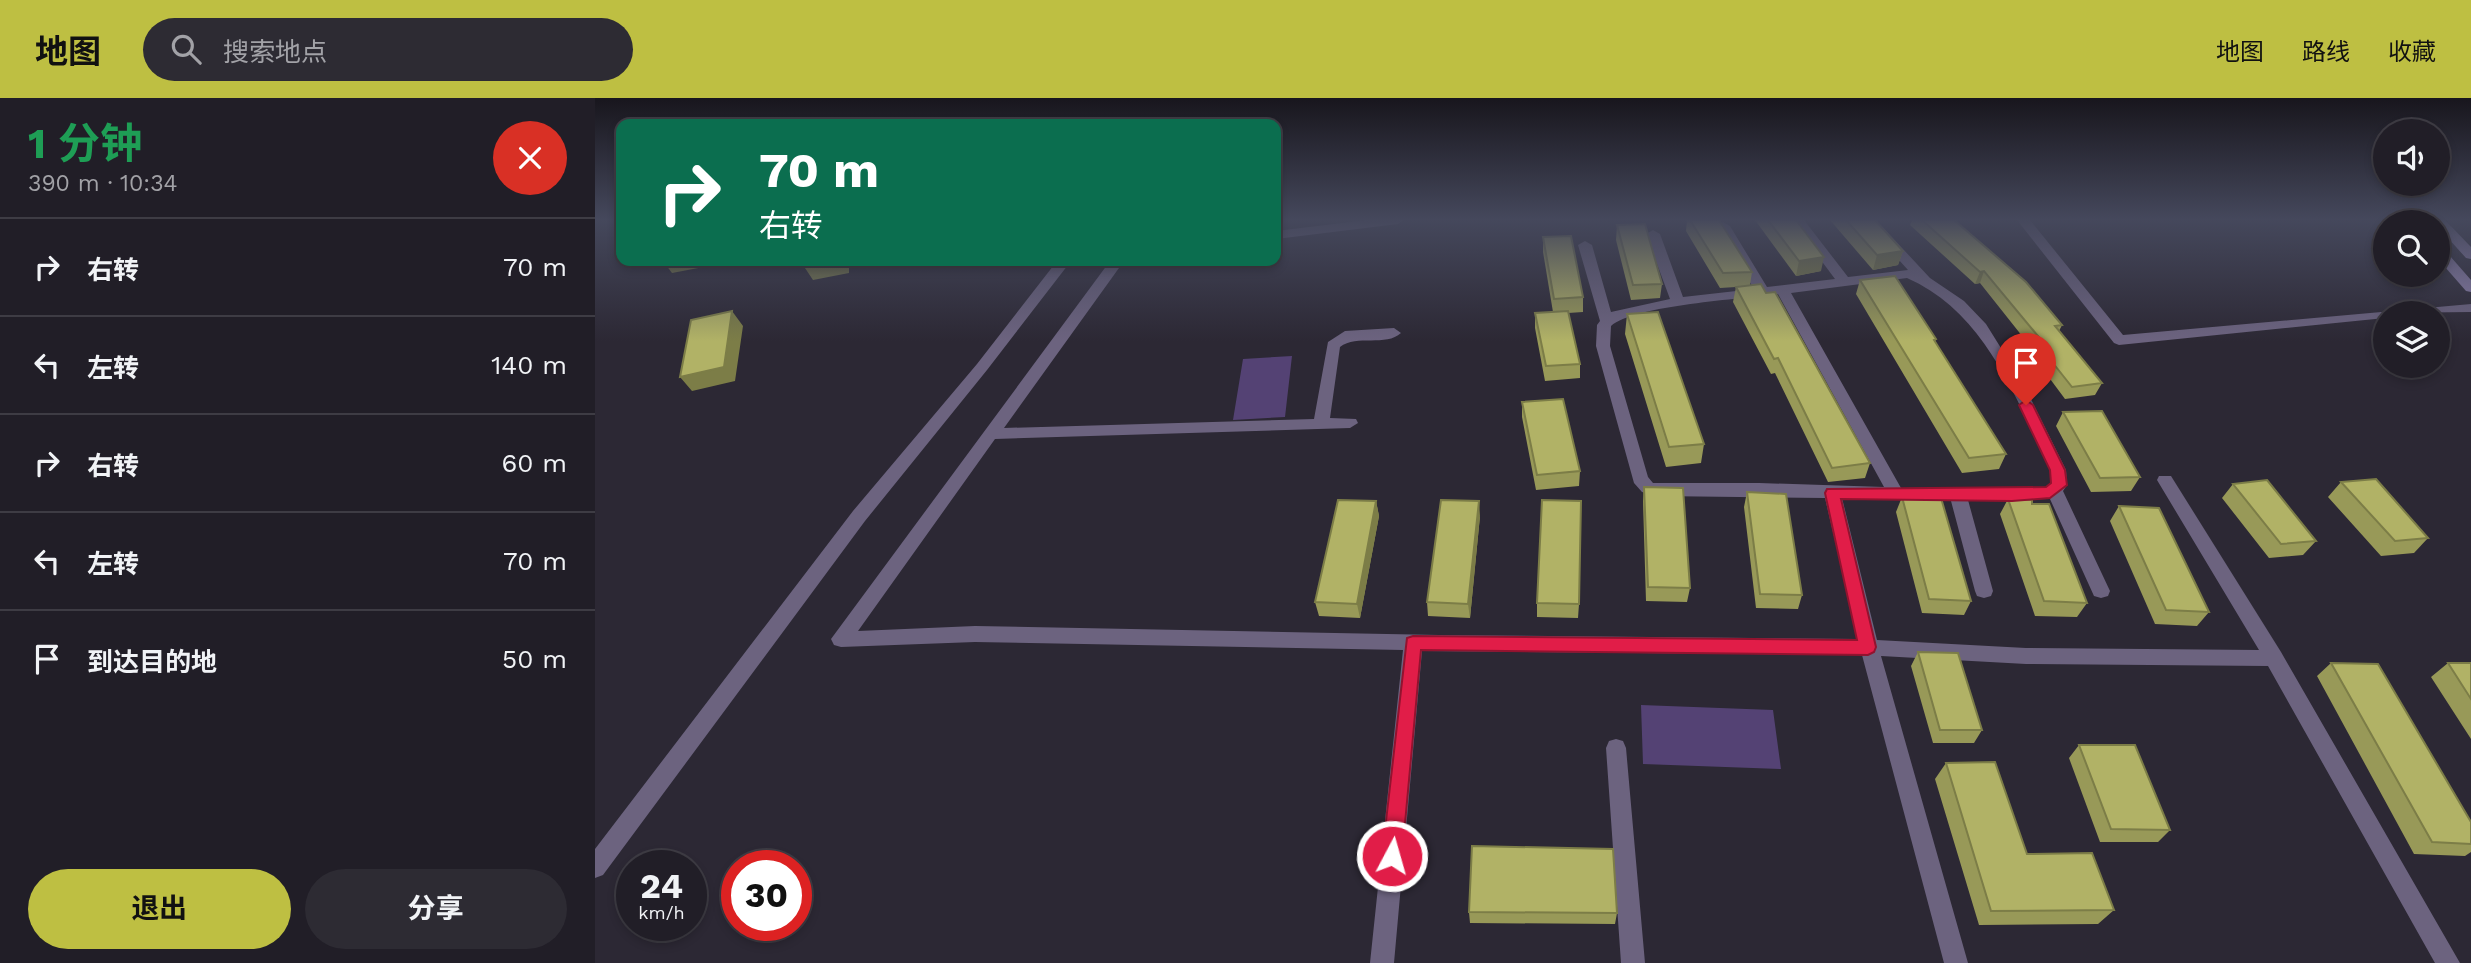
<!DOCTYPE html>
<html lang="zh">
<meta charset="utf-8">
<style>
body{margin:0;font-family:"Work Sans","Noto Sans SC",sans-serif;background:#2d2b33;color:#f1f3f6;height:100vh;display:flex;flex-direction:column;font-size:26px;white-space:nowrap}
*{box-sizing:border-box;margin:0}
p{font-size:23px;color:#a2a2a7}
.icon{flex:none;width:38px;height:38px;fill:none;stroke:currentColor;stroke-width:2;stroke-linecap:round;stroke-linejoin:round}
.map{position:relative;flex:1;overflow:hidden}
.drawer{display:flex;flex-direction:column;background:#211e27;width:595px}
.drawer>*{flex:none}
.banner{position:absolute;left:21px;top:21px;width:665px;height:147px;border-radius:14px;box-shadow:0 4px 10px #0003,0 0 0 2px #3e3c44;background:#0b6e4f;color:#fff;overflow:hidden}
.fabs{position:absolute;left:1778px;top:21px;display:grid;gap:14px}
.fabs a{display:grid;place-items:center;width:77px;height:77px;border-radius:50%;background:#211e27;box-shadow:0 4px 10px #0003,0 0 0 2px #3e3c44;font-size:35px}
.speed{position:absolute;left:21px;top:752px;display:flex;gap:14px;font-size:35px;font-weight:700;text-align:center}
.speed>*{display:grid;place-content:center;width:91px;height:91px;border-radius:50%;background:#211e27;box-shadow:0 4px 10px #0003,0 0 0 2px #3e3c44;line-height:1}
.speed small{font-size:18px;font-weight:400}
.speed .limit{border:10px solid #d22;background:#fff;color:#111}
.pin{position:absolute;display:grid;place-items:center;width:60px;height:60px;color:#fff;margin:-72px -30px;border-radius:50% 50% 50% 0;rotate:-45deg;box-shadow:0 0 7px #0007}
.pin .icon{rotate:45deg}
.me{position:absolute;width:77px;margin:-38px;rotate:6deg;stroke-linejoin:round;filter:drop-shadow(0 0 5px #0008)}
.turn{display:flex;align-items:center;gap:24px;height:147px;padding:0 28px;font-size:32px}
.turn .icon{width:91px;height:91px;stroke-width:2.5}
.turn b{display:block;font-size:49px;line-height:60px}
.round{display:grid;place-items:center;flex:none;width:74px;height:74px;border-radius:37px;background:#2d2b33}
.overview{display:flex;align-items:center;justify-content:space-between;height:119px;padding:0 28px}
h1{font-size:42px;font-weight:700;line-height:52px;color:#1e9e55}
.action{display:flex;gap:14px;margin-top:auto;padding:14px 28px}
.action a{flex:1;height:80px;border-radius:42px;background:#bebf42;color:#111;font-size:28px;font-weight:700;line-height:80px;text-align:center}
.action a+a{background:#2d2b33;color:#f1f3f6}
ul{padding:0;list-style:none}
li{display:flex;align-items:center;gap:21px;height:98px;padding:0 28px;border-top:2px solid #3e3c44}
li div{flex:1}
li b{display:block;font-size:26px}
li em{font-style:normal}
header{display:flex;align-items:center;gap:42px;box-sizing:border-box;height:98px;padding:0 35px;background:#bebf42;color:#111}
header strong{font-size:33px}
nav{display:flex;gap:38px;margin-inline-start:auto;font-size:24px}
.search{width:490px;height:63px;background:#2d2b33;display:flex;align-items:center;gap:18px;box-sizing:border-box;padding:0 24px;border-radius:38px;color:#a2a2a7;font-size:26px}
main{display:flex;flex:1;min-height:0}
.map>svg:first-child{display:block}
.green{fill:#544274}
.lines{fill:none;stroke-linecap:round;stroke-linejoin:round}
.minor{fill:#6c637f;fill-rule:evenodd}
.tertiary{fill:#6c637f;fill-rule:evenodd}
.secondary{fill:#9082ae;fill-rule:evenodd}
.wall{fill:#989958}
.shaded-wall{fill:#7c7d47}
.building{fill:#b1b266;stroke:#7c7d47;stroke-width:2}
.route{fill:#e11d48;stroke:#92132f;stroke-width:2}
</style>
<header>
<strong>地图</strong>
<div class="search"><svg class="icon" aria-label="search" viewBox="0 0 24 24"><circle cx="10" cy="10" r="6"/><path d="M15 15l6 6"/></svg>搜索地点</div>
<nav><a>地图</a><a>路线</a><a>收藏</a></nav>
</header>
<main>
<section class="drawer">
<div class="overview"><div><h1>1 分钟</h1><p>390 m · 10:34</p></div><a class="round" style="background:#d93025;color:#fff"><svg class="icon" aria-label="close" viewBox="0 0 24 24"><path d="M6 6l12 12M18 6L6 18"/></svg></a></div>
<ul>
<li><svg class="icon" aria-label="right" viewBox="0 0 24 24"><path d="M7 20v-9h11M14 6l5 5-5 5"/></svg><div><b>右转</b></div><em>70 m</em></li>
<li><svg class="icon" aria-label="left" viewBox="0 0 24 24"><path d="M17 20v-9H6M10 6l-5 5 5 5"/></svg><div><b>左转</b></div><em>140 m</em></li>
<li><svg class="icon" aria-label="right" viewBox="0 0 24 24"><path d="M7 20v-9h11M14 6l5 5-5 5"/></svg><div><b>右转</b></div><em>60 m</em></li>
<li><svg class="icon" aria-label="left" viewBox="0 0 24 24"><path d="M17 20v-9H6M10 6l-5 5 5 5"/></svg><div><b>左转</b></div><em>70 m</em></li>
<li><svg class="icon" aria-label="arrive" viewBox="0 0 24 24"><path d="M6 21V4h12l-3 4 3 4H6"/></svg><div><b>到达目的地</b></div><em>50 m</em></li>
</ul>
<div class="action"><a>退出</a><a>分享</a></div>
</section>
<div class="map">
<svg width="1876" height="865" viewBox="0 0 1876 865">
<rect width="100%" height="100%" fill="#2c2834"/>
<!-- green -->
<path class="green" d="M697 258 690 319 638 322 648 261Z
M1046 607 1178 612 1186 671 1048 666Z"/>
<g class="lines">
<!-- minor -->
<path class="minor" d="M772 122H809L803 126 681 141V133Z
M1196 122H1209L1253 179 1313 172 1268 122H1281L1335 180 1369 203 1391 226 1429 287 1471 372 1472 387 1468 393 1515 493 1513 498 1506 500 1499 498 1455 401 1373 402 1398 493 1396 498 1389 500 1382 498 1380 493 1356 403 1247 400 1282 542 1431 550 1664 552 1562 382 1564 378H1576L1686 554 1865 865H1840L1673 568 1431 566 1286 558 1373 865H1349L1267 557 827 553 799 865H775L808 552 380 544 246 549 239 547 236 541 515 163H529L409 330 719 321 733 244 750 233 799 230 806 235C791 249 762 236 745 249L735 320 761 321 763 325 755 330 400 341 263 533 380 528 844 537 1263 541 1230 400 1062 398 1047 394 1039 385 1001 248 1002 227 1005 223 983 147 990 143 997 147 1016 214 1075 201 1051 136 1058 132 1065 136 1088 199 1159 191 1121 128 1128 124 1135 128 1172 189 1240 181ZM1312 180C1390 214 1421 300 1455 372V385L1451 389 1306 390 1196 195ZM1183 196 1289 389 1164 385H1058L1053 379 1015 248 1016 228C1040 207 1148 201 1183 196Z
M1422 122H1435L1528 237 1876 206V214L1790 215V220L1524 247 1519 245Z
M1021 641 1028 643 1031 650 1050 865H1026L1011 650 1014 643Z"/>
<!-- tertiary -->
<path class="tertiary" d="M462 163H476L392 272 270 423 8 777 0 780V751L258 413 382 266Z"/>
<!-- secondary -->
<path class="secondary" d="M1810 122H1823L1824 124H1811Z
M1837 122H1850L1876 149V161L1871 160 1843 129V124Z
M1843 149 1848 150 1876 182V194L1871 193 1843 161Z"/>
</g>
<!-- wall -->
<path class="wall" d="M1092 122H1124L1157 174 1155 187 1275 365 1270 380 1233 384 1180 275 1176 276 1138 204 1141 189 1125 190 1091 133Z
M1160 122H1201L1226 173 1201 178Z
M1235 122H1280L1308 153 1303 167 1278 172Z
M1317 122H1359L1467 227 1464 233 1507 285 1500 297 1470 301 1441 262 1443 258 1385 185 1380 186 1315 127Z
M1022 127 1067 186 1065 200 1036 202 1021 142Z
M948 139 988 199V214L973 215 985 266V280L950 283 940 230V215L958 214 948 154Z
M1265 182 1341 241 1340 244 1411 356 1404 371 1367 375 1261 196Z
M1032 216 1109 346 1106 365 1071 369 1030 236Z
M927 304 985 373 984 388 941 392 927 319Z
M1468 314 1545 379 1536 393 1496 394 1461 328Z
M1746 384 1833 440 1819 455 1786 458 1733 399Z
M1638 386 1721 443 1708 457 1674 460 1627 400Z
M1049 389 1095 490 1092 504 1051 503 1048 403Z
M1152 394 1207 497 1203 511 1161 510 1149 409Z
M1307 399 1376 503 1369 517 1327 515 1301 414Z
M1413 401 1437 406 1492 505 1482 519 1440 518 1405 416Z
M781 403 784 418 765 520 724 518 720 504Z
M1524 408 1614 514 1602 528 1560 526 1515 423Z
M885 418 875 520 833 518 832 504Z
M942 505 984 506 983 520 942 519Z
M1323 554 1387 632 1379 645H1338L1316 568Z
M1736 565 1876 724V754L1870 758 1819 756 1722 578Z
M1853 565H1876V641L1836 579Z
M1484 647 1575 732 1563 744H1505L1474 660Z
M1351 665 1432 756 1519 812 1503 826 1384 827 1340 681Z
M874 814 1022 815 1020 826 875 825Z"/>
<!-- shaded-wall -->
<path class="shaded-wall" d="M1308 153 1303 167 1278 172 1282 157Z
M1229 159 1226 173 1201 178 1204 163Z
M68 163H120L119 167 77 175Z
M231 163H254V175L218 182 208 167Z
M1389 173 1385 185 1380 186 1385 174Z
M137 213 148 228 140 283 97 293 85 279Z
M781 403 784 418 765 520 762 506Z
M884 403 885 418 875 520 873 506Z"/>
<!-- building -->
<path class="building" d="M1095 122H1124L1157 174 1128 175Z
M1173 122H1201L1229 159 1204 163Z
M1251 122H1280L1308 153 1282 157Z
M1327 122H1359L1431 184 1467 227 1460 228 1507 285 1477 289 1446 250 1452 249 1389 173 1385 174Z
M1050 126 1067 186 1038 187 1022 127Z
M976 138 988 199 959 201 948 139Z
M209 163H231L208 167Z
M1300 178 1341 241 1339 242 1411 356 1374 360 1265 182Z
M1166 186 1171 195 1180 194 1275 365 1237 370 1183 260 1179 261 1141 189Z
M137 213 129 269 85 279 96 222Z
M973 213 985 266 951 268 940 215Z
M1063 214 1109 346 1074 349 1032 216Z
M968 301 985 373 942 377 927 304Z
M1507 313 1545 379 1505 380 1468 314Z
M1781 381 1833 440 1800 443 1746 384Z
M1672 382 1721 443 1686 446 1638 386Z
M1049 389 1088 390 1095 490 1053 489Z
M1152 394 1191 396 1207 497 1165 496Z
M1307 399 1346 400 1376 503 1334 501Z
M1413 401 1437 402V406H1454L1492 505 1449 503Z
M743 402 781 403 762 506 720 504Z
M846 402 884 403 873 506 832 504Z
M947 402 986 403 984 506 942 505Z
M1524 408 1564 410 1614 514 1571 512Z
M1323 554 1363 555 1387 632H1345Z
M1736 565 1783 566 1876 724V746L1837 744Z
M1853 565H1876V601Z
M1484 647H1540L1575 732 1516 731Z
M1400 664 1432 756 1497 755 1519 812 1396 813 1351 665Z
M877 748 1018 751 1022 815 874 814Z"/>
<!-- sky -->
<linearGradient id="sky" x2="0" y2="1"><stop stop-color="#18161d"/><stop offset="0.5" stop-color="#45485c"/><stop offset="1" stop-color="#45485c" stop-opacity="0"/></linearGradient>
<rect width="1876" height="243" fill="url(#sky)"/>
<!-- route -->
<path class="route" d="M1431 302 1438 307 1470 372 1472 387 1455 400 1417 403 1246 401 1281 549 1279 554 1273 557 826 552 807 758 804 765 797 768 790 765 787 758 812 540 818 538 1262 542 1230 395 1232 391 1451 389 1456 385 1455 372 1424 307Z"/>
</svg>
<div class="fabs">
<a><svg class="icon" aria-label="sound" viewBox="0 0 24 24"><path d="M4 9h4l5-4v14l-5-4H4zM17 9q2 3 0 6"/></svg></a>
<a><svg class="icon" aria-label="search" viewBox="0 0 24 24"><circle cx="10" cy="10" r="6"/><path d="M15 15l6 6"/></svg></a>
<a><svg class="icon" aria-label="layers" viewBox="0 0 24 24"><path d="M12 4l9 5-9 5-9-5zM3 14l9 5 9-5"/></svg></a>
</div>
<div class="speed"><div>24<small>km/h</small></div><div class="limit">30</div></div>
<div class="pin" style="left:1431px;top:307px;background:#d93025"><svg class="icon" aria-label="arrive" viewBox="0 0 24 24"><path d="M6 21V4h12l-3 4 3 4H6"/></svg></div>
<svg class="me" style="left:797px;top:758px" viewBox="-20 -20 40 40"><circle r="17" fill="#e11d48" stroke="#fff" stroke-width="3"/><path d="M0-11L8 9 0 5-8 9z" fill="#fff"/></svg>
<div class="banner">
<div class="turn"><svg class="icon" aria-label="right" viewBox="0 0 24 24"><path d="M7 20v-9h11M14 6l5 5-5 5"/></svg><div><b>70 m</b>右转</div></div>
</div>
</div>
</main>
